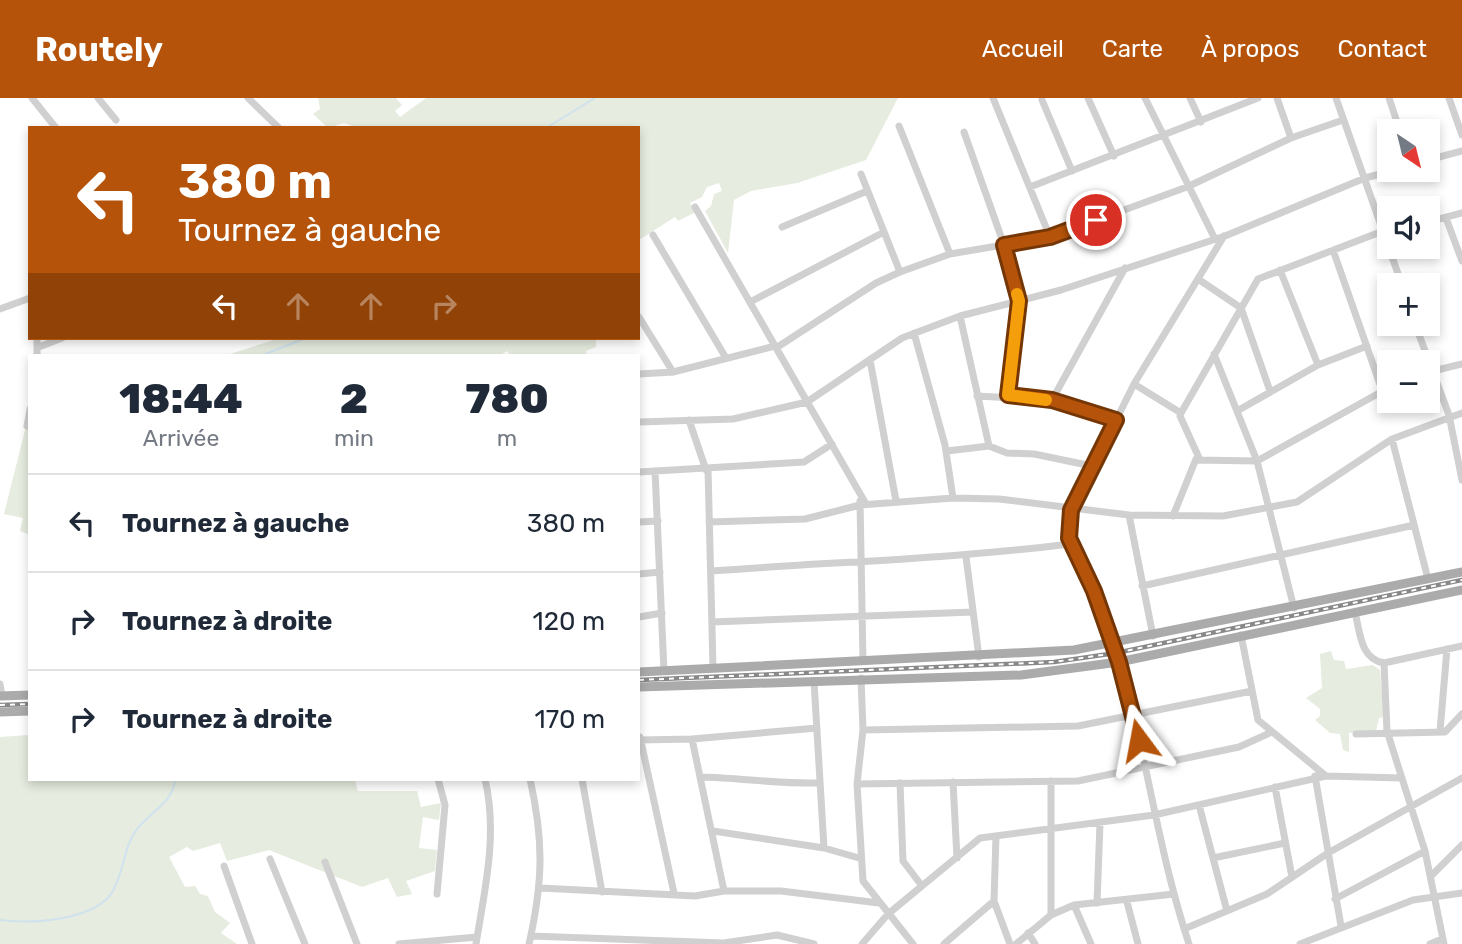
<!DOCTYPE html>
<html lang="fr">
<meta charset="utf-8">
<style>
body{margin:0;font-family:Rubik,sans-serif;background:#f6f6f7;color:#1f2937;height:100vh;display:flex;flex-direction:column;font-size:26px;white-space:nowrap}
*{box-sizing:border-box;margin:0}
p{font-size:23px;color:#747a83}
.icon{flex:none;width:38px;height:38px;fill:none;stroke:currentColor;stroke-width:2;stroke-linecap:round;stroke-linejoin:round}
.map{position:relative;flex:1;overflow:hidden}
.details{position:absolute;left:28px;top:256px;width:612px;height:427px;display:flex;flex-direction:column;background:#fff;border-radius:0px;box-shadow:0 4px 10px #0003}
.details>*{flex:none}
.hud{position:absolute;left:28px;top:28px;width:612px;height:214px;border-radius:0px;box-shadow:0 4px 10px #0003;background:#b45309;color:#fff;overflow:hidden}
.needle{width:46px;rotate:145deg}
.controls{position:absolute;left:1377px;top:21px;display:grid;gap:14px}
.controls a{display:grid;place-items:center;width:63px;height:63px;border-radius:0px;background:#fff;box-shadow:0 4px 10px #0003;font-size:35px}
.pin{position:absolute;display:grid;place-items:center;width:60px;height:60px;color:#fff;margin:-30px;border:4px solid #fff;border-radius:50%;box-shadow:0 2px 7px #0007}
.me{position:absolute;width:77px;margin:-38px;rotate:347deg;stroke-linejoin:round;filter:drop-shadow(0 0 5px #0008)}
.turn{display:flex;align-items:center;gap:24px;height:147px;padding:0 35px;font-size:32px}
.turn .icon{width:91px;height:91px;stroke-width:2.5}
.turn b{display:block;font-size:49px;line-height:60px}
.lanes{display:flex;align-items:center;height:66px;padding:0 35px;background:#0003;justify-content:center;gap:35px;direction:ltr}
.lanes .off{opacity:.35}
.eta{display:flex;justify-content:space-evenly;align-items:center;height:119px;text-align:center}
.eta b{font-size:42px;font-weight:800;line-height:49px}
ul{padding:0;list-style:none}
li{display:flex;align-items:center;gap:21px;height:98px;padding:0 35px;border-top:2px solid #e0e1e3}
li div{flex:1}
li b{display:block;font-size:26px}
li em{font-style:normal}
header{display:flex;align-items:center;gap:42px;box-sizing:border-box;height:98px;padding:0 35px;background:#b45309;color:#fff}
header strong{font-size:33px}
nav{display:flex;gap:38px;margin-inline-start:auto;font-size:24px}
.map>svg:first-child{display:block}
.green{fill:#e6ecdf}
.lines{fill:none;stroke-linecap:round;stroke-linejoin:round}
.stream{stroke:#cfe2ee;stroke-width:2}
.minor{stroke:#d0d0d0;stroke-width:7}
.major{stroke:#ababab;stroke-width:9}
.rail-casing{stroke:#888;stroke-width:4.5}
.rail{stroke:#fff;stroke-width:2;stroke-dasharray:5;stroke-linecap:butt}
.route-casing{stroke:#753606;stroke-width:18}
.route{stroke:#b45309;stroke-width:12}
.slow{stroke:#f59e0b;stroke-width:12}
</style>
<header>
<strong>Routely</strong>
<nav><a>Accueil</a><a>Carte</a><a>À propos</a><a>Contact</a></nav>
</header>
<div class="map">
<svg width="1462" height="846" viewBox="0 0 1462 846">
<rect width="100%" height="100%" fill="#fff"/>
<!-- green -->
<path class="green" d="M318 0H396L402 7 395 13 400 19 426 0H898L866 62 797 85 751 93 734 102 728 155 705 113 711 108 714 96 722 93 719 85 707 89 702 99 690 105 696 114 678 123 675 119 639 142V30H358L344 25 328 30 313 16 320 11Z
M280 240H596V249L586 253 587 257H510L507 253 501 257H227Z
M30 312V437L20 433 23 420 4 416Z
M1331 553 1334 562 1344 563 1346 571 1373 567 1380 572 1384 619 1379 620 1376 633 1349 635V654L1343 652 1340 636 1330 635 1315 622 1320 618V611L1306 600 1322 590 1320 556Z
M30 637V681H348L355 682 358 693H417L421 709 441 705 439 722 423 719 419 750 437 752 435 773 406 783 412 796 397 799 388 780 362 789 269 752 227 763 220 745 193 753 187 749 169 759 185 789 195 788 200 796 208 798 215 814 230 825 221 835 237 846H0V639Z"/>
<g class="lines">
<!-- stream -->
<path class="stream" d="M546 30 595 0
M263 257 306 240
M0 822C31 826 98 823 114 791 124 772 124 748 137 731 151 713 173 705 175 681"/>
<!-- minor -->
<path class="minor" d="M32 0 56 30
M98 0 116 22
M248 0 279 30
M993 0 1050 139
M1088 0 1114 58
M1145 0 1214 139
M1190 0 1201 24
M1277 0 1291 40
M1336 0 1402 187
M1389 0 1400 33
M1449 0 1462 37
M1042 2 1072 73
M899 28 950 156
M964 34 1004 147 1019 203 1008 297
M1428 62 1462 53
M861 76 900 174
M1030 89 1258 0
M695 109 866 406
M1446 120 1462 163
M1428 124 1462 115
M782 129 867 93
M653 137 726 260
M1333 152 1382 292
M1280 172 1318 267
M1198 181 1241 210 1270 293
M750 204 884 134
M0 211 30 200
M960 218 989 348
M639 219 673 274
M1415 226 1449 317 1462 382
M914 235 945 347 953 400
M39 249 62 240
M776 250 876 185 900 174 950 156 1050 139 1187 89 1291 40 1343 22
M1214 256 1257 363 1294 510
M37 257V240
M870 262 896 403
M1429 274 1462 266
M639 276 673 274 775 248
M1134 286 1181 315
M977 298 1052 302 1116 322
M1052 302 1125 170
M1237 313 1318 267 1367 248
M689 322 706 372
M639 324 733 321 807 304 902 240 960 218 1061 192 1225 138 1365 80 1395 72
M27 328 30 311
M1392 341 1428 481
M947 353 989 348 1007 355 1034 356 1092 368
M1196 362 1257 363 1390 289
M1200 362 1180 318 1181 315 1258 181 1383 133
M708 371 713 570
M655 373 664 573
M639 374 804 364 832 346
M860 403 863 563
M1129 417 1153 538
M1173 418 1196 361
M639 424 658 423
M709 424 805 421 860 407 953 400 999 401 1129 417 1223 418 1297 404 1392 341 1462 315
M966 459 979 559
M711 473C831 464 951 461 1070 446
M639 476 660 474
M1142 488 1414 427
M1355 514C1360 534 1360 561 1384 565L1462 548
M639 519 662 515
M712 524 973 514
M1241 537 1258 622 1326 678
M1384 565 1387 633 1425 753 1444 846
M861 580 863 632 857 686 863 783 913 846
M814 583 824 750
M0 586 2 598
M863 632 1078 628 1252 593
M1440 633 1447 551
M1356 636 1445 634 1462 616
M640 639 674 795
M692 641 724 793
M639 642 692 641 817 630
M1315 678 1341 828
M701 679C741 680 779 686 819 685
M582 681 602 794
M1051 683V817
M953 684 957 760
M900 685 903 763 922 788
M857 686 1078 683 1239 649 1272 634
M1275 689 1292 779
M1199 707 1227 813
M713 733 824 750 859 760
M996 738 994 803 1010 846
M1213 760 1285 745
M270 761 305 846
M325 764 357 846
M224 768 252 846
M1431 778 1462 747
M541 790 695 798 724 793H781L879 805
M437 796 445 707 438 681
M1335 801 1425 753
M1127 804 1138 846
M1097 805 1100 725
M1074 807 1091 846
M1184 831 1267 796 1328 755 1462 680
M1028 835 1035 846
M531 838 724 845 777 837 814 846
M399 846 477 839
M476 846C485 790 498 736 485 681
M529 846C543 784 544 743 530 681
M862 846 888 816 980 740 1154 717 1326 678 1402 680
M944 846 994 803
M1016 846 1051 817 1074 807 1174 796
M1189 846C1164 771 1152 695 1134 618 1125 578 1110 541 1097 502 1084 464 1066 457 1071 413L1134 286 1224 138
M1300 846 1413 802 1462 795
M1430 846 1442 841"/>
<!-- major -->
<path class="major" d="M639 574 1074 552 1462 474
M639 589 1021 577 1119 564 1462 492
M0 598 30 597
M0 614 30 613"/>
<defs>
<path id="rail" d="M639 582 1054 564 1116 555 1462 482
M0 607 30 606"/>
</defs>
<!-- rail casing -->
<use href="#rail" class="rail-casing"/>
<!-- rail -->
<use href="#rail" class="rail"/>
</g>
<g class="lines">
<defs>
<path id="route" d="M1096 122 1050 139 1004 147 1019 203 1008 297 1052 302 1116 322 1071 412 1069 440 1094 493 1119 564 1139 642"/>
</defs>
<!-- route casing -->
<use href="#route" class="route-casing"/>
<!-- route -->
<use href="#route" class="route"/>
<!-- slow -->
<path class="slow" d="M1017 196 1019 203 1008 297 1046 302"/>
</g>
</svg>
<div class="controls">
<a><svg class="needle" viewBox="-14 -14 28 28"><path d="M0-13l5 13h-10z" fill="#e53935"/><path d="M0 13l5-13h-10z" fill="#747a83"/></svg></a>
<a><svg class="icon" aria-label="sound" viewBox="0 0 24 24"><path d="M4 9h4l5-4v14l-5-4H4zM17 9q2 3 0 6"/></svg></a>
<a>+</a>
<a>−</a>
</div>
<div class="pin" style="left:1096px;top:122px;background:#d93025"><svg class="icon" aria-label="arrive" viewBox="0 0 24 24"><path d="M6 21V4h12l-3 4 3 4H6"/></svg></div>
<svg class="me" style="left:1139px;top:642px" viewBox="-20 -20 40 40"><path d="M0-17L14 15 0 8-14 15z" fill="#b45309" stroke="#fff" stroke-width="4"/></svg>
<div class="hud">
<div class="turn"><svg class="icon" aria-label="left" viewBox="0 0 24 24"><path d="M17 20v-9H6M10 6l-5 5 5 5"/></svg><div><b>380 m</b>Tournez à gauche</div></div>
<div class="lanes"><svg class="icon" aria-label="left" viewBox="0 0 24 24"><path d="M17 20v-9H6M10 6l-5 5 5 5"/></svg><svg class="icon off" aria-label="ahead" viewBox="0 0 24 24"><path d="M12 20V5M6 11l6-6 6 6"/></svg><svg class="icon off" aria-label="ahead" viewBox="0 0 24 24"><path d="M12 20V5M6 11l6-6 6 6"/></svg><svg class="icon off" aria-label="right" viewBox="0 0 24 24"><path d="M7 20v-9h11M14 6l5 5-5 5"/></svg></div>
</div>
<section class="details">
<div class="eta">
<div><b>18:44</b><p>Arrivée</p></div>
<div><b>2</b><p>min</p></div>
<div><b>780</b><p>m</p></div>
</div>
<ul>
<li><svg class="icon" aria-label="left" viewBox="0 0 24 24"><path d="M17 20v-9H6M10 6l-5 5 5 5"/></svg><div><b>Tournez à gauche</b></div><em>380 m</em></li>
<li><svg class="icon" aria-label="right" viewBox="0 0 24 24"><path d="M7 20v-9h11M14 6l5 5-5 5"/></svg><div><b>Tournez à droite</b></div><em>120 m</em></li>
<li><svg class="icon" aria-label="right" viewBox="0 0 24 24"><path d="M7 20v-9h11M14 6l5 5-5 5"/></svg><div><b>Tournez à droite</b></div><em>170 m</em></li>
</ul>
</section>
</div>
